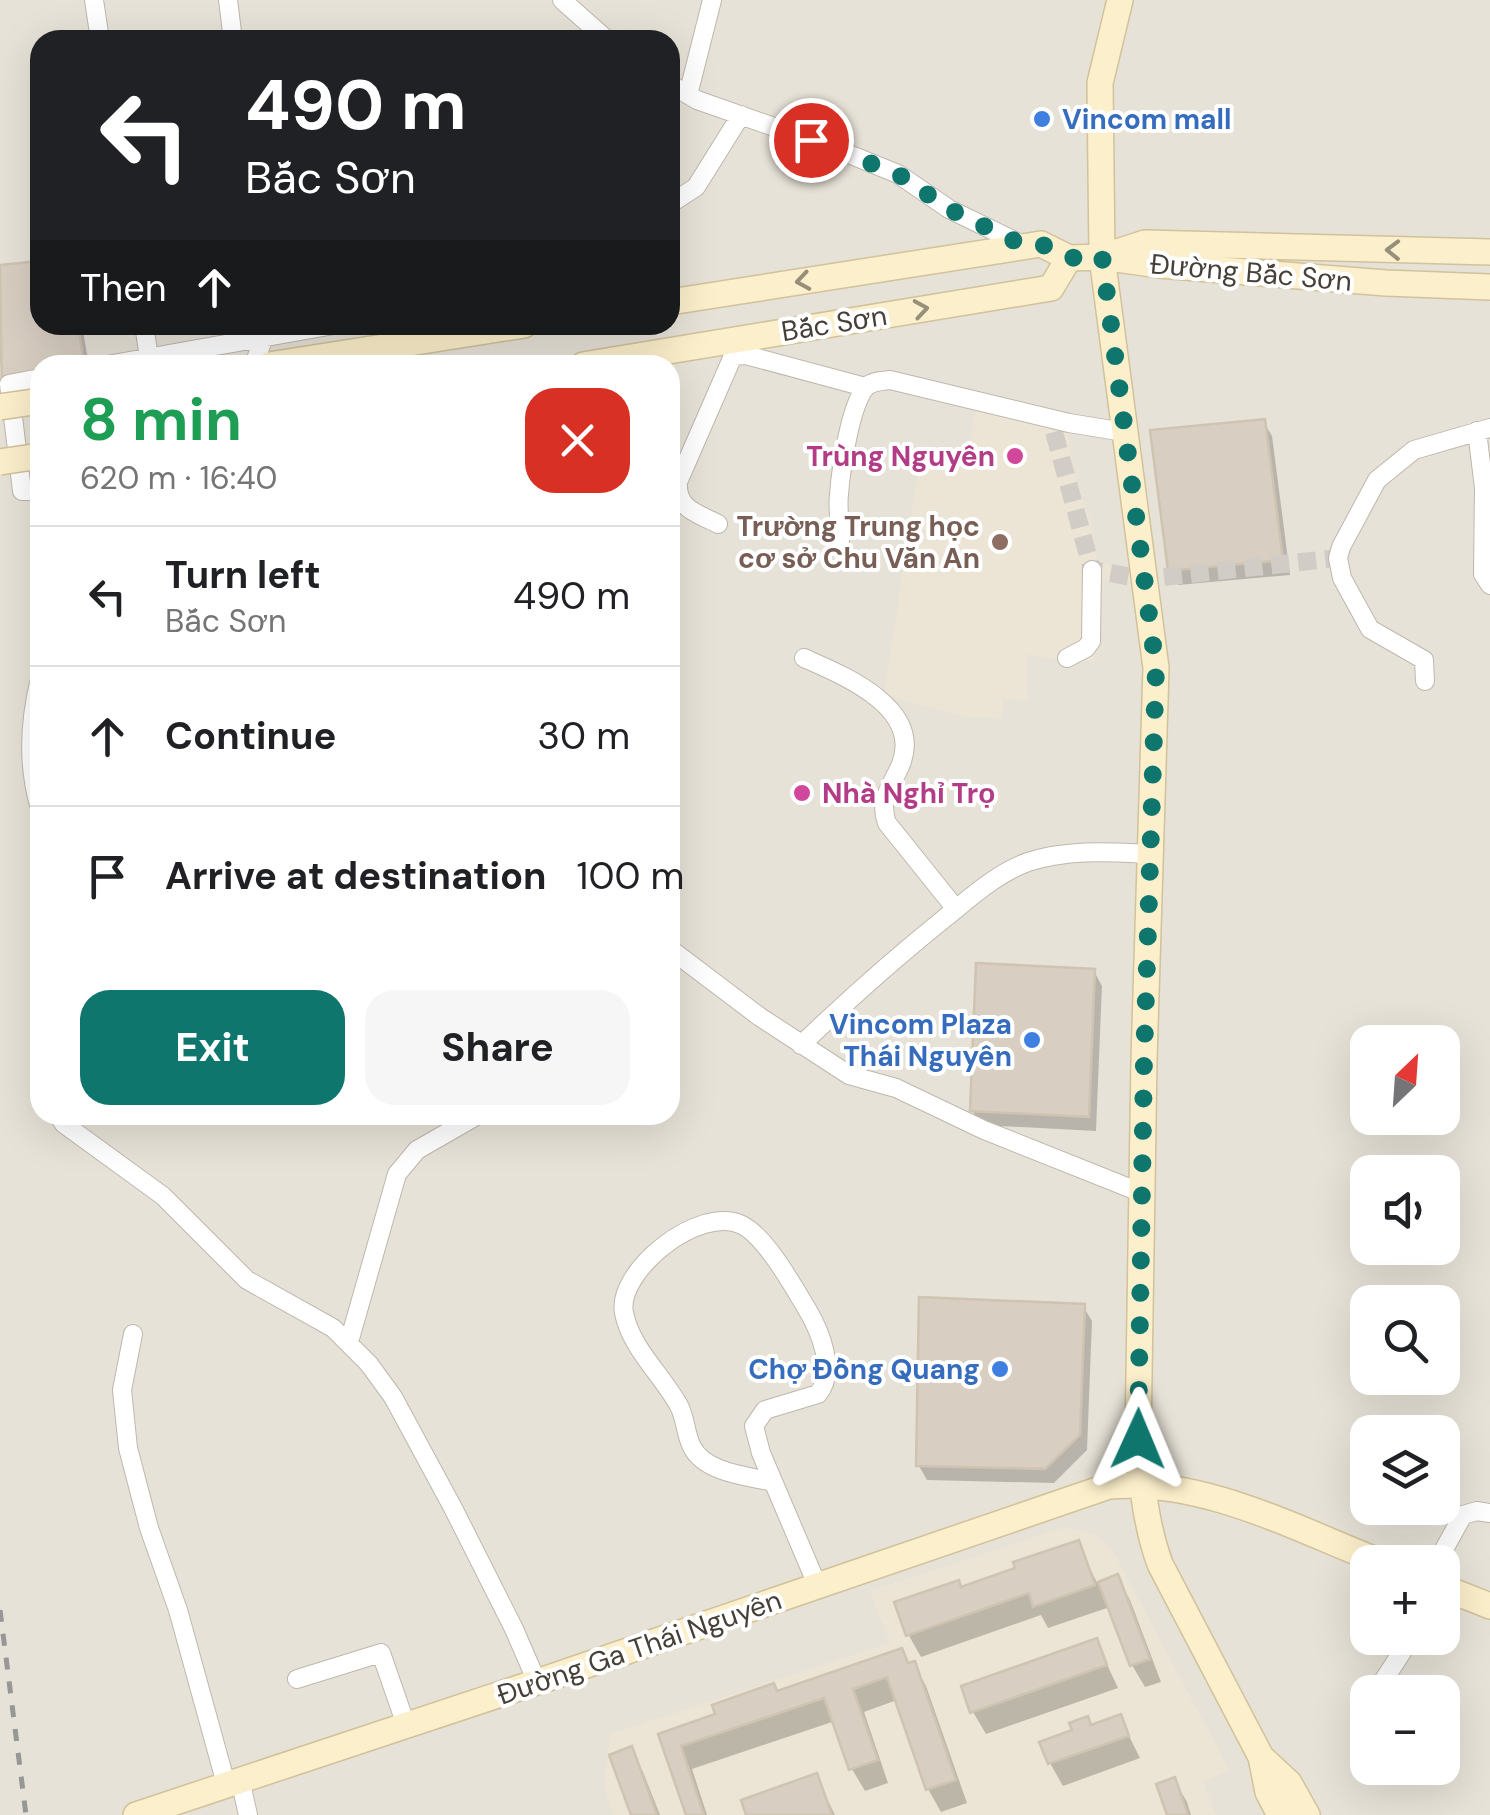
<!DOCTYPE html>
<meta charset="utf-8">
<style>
body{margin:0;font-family:"DM Sans",sans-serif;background:#f6f6f6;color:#202124;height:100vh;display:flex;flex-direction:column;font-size:38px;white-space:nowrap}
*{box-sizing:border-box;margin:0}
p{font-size:32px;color:#757577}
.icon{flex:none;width:55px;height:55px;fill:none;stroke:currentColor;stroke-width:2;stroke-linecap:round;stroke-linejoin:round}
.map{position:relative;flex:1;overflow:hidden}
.side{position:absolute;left:30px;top:355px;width:650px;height:770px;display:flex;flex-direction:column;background:#fff;border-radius:30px;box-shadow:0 10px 40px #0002}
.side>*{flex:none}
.hud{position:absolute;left:30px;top:30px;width:650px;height:305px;border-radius:30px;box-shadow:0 10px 40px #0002;background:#202124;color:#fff;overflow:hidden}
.needle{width:65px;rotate:25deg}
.controls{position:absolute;left:1350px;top:1025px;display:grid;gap:20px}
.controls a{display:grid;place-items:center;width:110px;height:110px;border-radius:20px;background:#fff;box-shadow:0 10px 40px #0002;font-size:50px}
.pin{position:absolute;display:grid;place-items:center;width:85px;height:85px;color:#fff;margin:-42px;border:5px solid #fff;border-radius:50%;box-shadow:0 2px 10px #0007}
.me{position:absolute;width:110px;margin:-55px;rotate:1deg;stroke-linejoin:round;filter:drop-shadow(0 0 8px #0008)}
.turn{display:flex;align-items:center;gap:35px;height:210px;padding:0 50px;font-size:45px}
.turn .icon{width:130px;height:130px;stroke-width:2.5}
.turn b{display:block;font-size:70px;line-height:85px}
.then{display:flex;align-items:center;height:95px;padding:0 50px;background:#0003;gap:20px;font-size:38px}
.round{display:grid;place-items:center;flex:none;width:105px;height:105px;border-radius:30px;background:#f6f6f6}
.headline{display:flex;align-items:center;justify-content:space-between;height:170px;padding:0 50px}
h1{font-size:60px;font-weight:700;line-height:75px;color:#1e9e55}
.cta{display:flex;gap:20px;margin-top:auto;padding:20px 50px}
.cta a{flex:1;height:115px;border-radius:30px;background:#0f766e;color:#fff;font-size:40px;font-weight:700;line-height:115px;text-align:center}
.cta a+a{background:#f6f6f6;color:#202124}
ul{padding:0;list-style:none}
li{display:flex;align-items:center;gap:30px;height:140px;padding:0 50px;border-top:2px solid #e0e0e0}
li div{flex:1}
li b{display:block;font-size:38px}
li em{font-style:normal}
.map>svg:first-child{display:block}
.residential{fill:#e7e2d7;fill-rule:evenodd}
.education{fill:#ece4d4}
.shadow{fill:#0003}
.building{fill:#d8cec2;stroke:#cfc3b2;stroke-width:2.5}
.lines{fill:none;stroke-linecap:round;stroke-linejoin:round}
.street-tunnel{stroke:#d1cdc6;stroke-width:18;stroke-dasharray:18 9;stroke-linecap:butt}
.street-casing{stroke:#bfb7ac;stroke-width:20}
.secondary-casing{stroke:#d1c29b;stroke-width:28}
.street{stroke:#fff;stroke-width:18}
.secondary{stroke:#fcefcb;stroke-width:25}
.rail{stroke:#979797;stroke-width:5;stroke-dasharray:12 12;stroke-linecap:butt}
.secondary-bridge-casing{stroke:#d1c29b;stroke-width:28;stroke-linecap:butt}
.secondary-bridge{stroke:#fcefcb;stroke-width:25}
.oneway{stroke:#988f7a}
.route{stroke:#0f766e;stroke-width:18;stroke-dasharray:0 32.4}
.shop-dot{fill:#3f7fe0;stroke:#fff;stroke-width:4}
.hotel-dot{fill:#d1479c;stroke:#fff;stroke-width:4}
.education-dot{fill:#8d6e63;stroke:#fff;stroke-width:4}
.labels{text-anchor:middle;stroke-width:8;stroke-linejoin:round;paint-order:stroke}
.shop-label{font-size:28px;font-weight:bold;fill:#366cbe;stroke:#fff;text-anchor:end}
.street-label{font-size:28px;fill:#474038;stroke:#fff}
.hotel-label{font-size:28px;font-weight:bold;fill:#b23c85;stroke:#fff;text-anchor:end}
.education-label{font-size:28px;font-weight:bold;fill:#785e54;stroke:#fff;text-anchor:end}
</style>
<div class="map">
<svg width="1490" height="1815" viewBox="0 0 1490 1815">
<rect width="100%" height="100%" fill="#f3f0e9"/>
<!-- residential -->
<path class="residential" d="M0 0H1490V1815H0ZM40 40H670V325H40ZM40 365H670V1115H40ZM1368 1042H1442V1118H1368ZM1368 1172H1442V1248H1368ZM1368 1302H1442V1378H1368ZM1368 1432H1442V1508H1368ZM1368 1562H1442V1638H1368ZM1368 1692H1442V1768H1368Z"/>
<!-- education -->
<path class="education" d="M975 407 1067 430 1075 477 1090 520 1097 564 1130 566 1131 580 1098 579 1095 659 1080 663 1063 661 1027 654V701L1002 699V718L965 717 884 695 920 458 968 466Z
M1065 1527 1095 1534 1112 1549 1229 1770 1203 1782 1216 1815H613L604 1787 610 1734 890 1643 870 1591Z"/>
<!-- shadow -->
<path class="shadow" d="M40 263V325H82L89 365H40V402L4 392 0 360V267Z
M1263 421 1272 436 1290 575 1178 585 1170 570Z
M1094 971 1102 986 1096 1131 981 1125 972 1110Z
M1083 1306 1092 1321 1087 1450 1054 1483 927 1480 919 1466Z
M1078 1543 1098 1585 1117 1577 1130 1600 1161 1682 1145 1687 1132 1665 1110 1607 1048 1628 1041 1615 921 1657 908 1634 962 1589 1019 1569Z
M1096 1641 1118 1688 986 1734 973 1712Z
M914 1664 926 1686 967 1803 941 1812 928 1789 897 1700 864 1712 888 1783 865 1791 852 1769 835 1721 692 1769 707 1815H689L661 1735 777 1693Z
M1120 1718 1140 1758 1063 1786 1050 1763 1092 1728Z
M630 1749 643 1772 660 1815H634Z
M816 1776 835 1815H749Z
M1174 1780 1187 1802 1191 1815H1170Z"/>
<!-- building -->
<path class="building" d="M40 261V325H78L84 365H40V387L2 392 0 265Z
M1265 419 1283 560 1168 571 1150 430Z
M976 963 1095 969 1089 1117 970 1111Z
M919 1297 1085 1304 1080 1435 1045 1469 916 1466Z
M1079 1540 1095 1585 1033 1607 1029 1593 906 1636 894 1602 959 1580 961 1587 1015 1568 1013 1562Z
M1118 1574 1150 1659 1130 1666 1098 1582Z
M1097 1638 1107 1665 970 1713 961 1686Z
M902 1648 908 1663 915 1661 956 1780 926 1790 887 1677 853 1689 878 1760 849 1770 824 1698 681 1746 704 1815H686L658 1734 715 1714 712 1705 774 1683 777 1691Z
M1121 1714 1129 1736 1048 1764 1039 1742 1072 1730 1069 1723 1088 1716 1091 1725Z
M632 1746 657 1815H631L609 1755Z
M817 1773 832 1815H746L741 1800Z
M1175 1777 1188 1815H1167L1156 1784Z"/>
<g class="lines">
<!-- street-tunnel -->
<path class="street-tunnel" d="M1054 432 1092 570 1144 579 1338 558"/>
<defs>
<path id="street" d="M94 0 100 40
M228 0 233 40
M562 0 607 40
M670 84 697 100 834 148 898 174 949 209 1023 245
M688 95 712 0
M670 204 696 187 741 115
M144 325 150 364
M107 365 334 325
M254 365 268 325
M40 378 9 384 22 491H40
M1477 431 1484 488 1483 574 1490 585
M718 524C697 513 676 509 678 482L733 356 746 355 865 387
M840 542C841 526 837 510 839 494 841 470 850 403 867 386 873 381 882 381 890 380L1069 423 1124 432
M804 658C842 675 923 707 901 764 892 786 878 799 887 823L956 909
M1067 658 1086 648 1091 641 1092 570
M40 679C29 723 27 765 40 808
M1425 681 1424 660 1370 629 1342 578 1338 558 1341 547 1377 480 1414 450 1490 428
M670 949 760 1017 849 1075 896 1088 984 1130 1142 1193
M801 1045C848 1000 895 958 945 918 971 897 997 873 1028 862 1068 849 1109 852 1150 854
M58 1115 64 1124 163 1196 247 1280 333 1328 369 1364 393 1397 453 1508 514 1629 537 1682
M133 1334 122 1390 128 1448 149 1528 178 1610 226 1784
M349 1342 397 1174 417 1150 478 1115
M773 1482C748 1476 705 1473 692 1447 685 1434 686 1417 678 1404 661 1374 631 1348 624 1313 616 1271 700 1204 742 1225 766 1237 793 1286 807 1309 820 1331 837 1371 818 1394L765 1410 754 1426 761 1453 818 1587
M1437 1562 1463 1515 1477 1511 1490 1513
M297 1679 381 1653 406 1725
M1376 1692 1411 1638
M240 1779 248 1815"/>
<path id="secondary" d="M1120 0 1100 83 1102 257 1156 668 1144 1060 1138 1439C1142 1482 1145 1523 1160 1564L1261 1757 1268 1792 1280 1815
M1111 254 1145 243 1490 252
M670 302 1041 244 1069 258 1102 257 1159 265 1386 283 1490 287
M269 365 524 325
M583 365 1051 288 1069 258
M1442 1587 1490 1606
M1261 1757 1289 1783 1307 1815
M136 1815 537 1682 1109 1486C1203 1478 1296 1529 1381 1562"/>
</defs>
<!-- street casing -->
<use href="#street" class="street-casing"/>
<!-- secondary casing -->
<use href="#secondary" class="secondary-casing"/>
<!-- street -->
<use href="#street" class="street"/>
<!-- secondary -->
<use href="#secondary" class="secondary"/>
<!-- rail -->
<path class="rail" d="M0 1610 26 1815"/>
<defs>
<path id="secondary-bridge" d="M0 407 40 401
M0 462 40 456"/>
</defs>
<!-- secondary-bridge casing -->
<use href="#secondary-bridge" class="secondary-bridge-casing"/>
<!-- secondary-bridge -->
<use href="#secondary-bridge" class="secondary-bridge"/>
</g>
<!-- one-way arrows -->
<defs><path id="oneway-chevron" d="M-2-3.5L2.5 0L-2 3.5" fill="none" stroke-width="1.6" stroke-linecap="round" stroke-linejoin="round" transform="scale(2.5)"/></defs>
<g class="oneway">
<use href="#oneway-chevron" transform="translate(1393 250) rotate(-179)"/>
<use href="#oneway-chevron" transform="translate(803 281) rotate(171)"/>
<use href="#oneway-chevron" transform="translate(921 309) rotate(-9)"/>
</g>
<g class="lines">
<!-- route -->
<path class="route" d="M811 140 898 174 949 209 1025 246 1041 244 1069 258 1102 256 1156 668 1144 1060 1138 1439"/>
</g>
<!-- markers -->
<g class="shop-dot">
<circle cx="1042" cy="119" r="10"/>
<circle cx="1032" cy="1040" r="10"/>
<circle cx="1000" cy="1369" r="10"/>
</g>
<g class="hotel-dot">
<circle cx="1015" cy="456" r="10"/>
<circle cx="802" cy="793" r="10"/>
</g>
<circle class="education-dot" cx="1000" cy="542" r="10"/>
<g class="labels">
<!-- shop labels -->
<g class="shop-label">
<text x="1062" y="129" text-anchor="start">Vincom mall</text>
<text x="1012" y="1034">Vincom Plaza<tspan x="1012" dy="32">Thái Nguyên</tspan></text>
<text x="980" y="1379">Chợ Đồng Quang</text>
</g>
<!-- street labels -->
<g class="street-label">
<text transform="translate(1251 272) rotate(5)" y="10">Đường Bắc Sơn</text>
<text transform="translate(834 323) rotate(-9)" y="10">Bắc Sơn</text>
<text transform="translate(639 1647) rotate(-19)" y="10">Đường Ga Thái Nguyên</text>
</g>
<!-- hotel labels -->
<g class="hotel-label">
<text x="995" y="466">Trùng Nguyên</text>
<text x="822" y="803" text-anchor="start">Nhà Nghỉ Trọ</text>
</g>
<!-- education labels -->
<g class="education-label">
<text x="980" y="536">Trường Trung học<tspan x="980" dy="32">cơ sở Chu Văn An</tspan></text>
</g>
</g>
</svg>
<div class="controls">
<a><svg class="needle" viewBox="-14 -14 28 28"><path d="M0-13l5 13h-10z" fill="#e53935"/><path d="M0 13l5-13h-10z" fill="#757577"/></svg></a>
<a><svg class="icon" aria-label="sound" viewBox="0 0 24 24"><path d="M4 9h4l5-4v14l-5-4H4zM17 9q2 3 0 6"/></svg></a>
<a><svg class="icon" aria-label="search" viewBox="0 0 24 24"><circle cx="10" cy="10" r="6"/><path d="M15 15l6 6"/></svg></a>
<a><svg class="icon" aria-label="layers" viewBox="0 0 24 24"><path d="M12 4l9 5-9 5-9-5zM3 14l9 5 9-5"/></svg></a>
<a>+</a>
<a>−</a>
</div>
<div class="pin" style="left:811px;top:140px;background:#d93025"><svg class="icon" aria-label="arrive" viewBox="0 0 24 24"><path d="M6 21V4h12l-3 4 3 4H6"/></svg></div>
<svg class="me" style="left:1138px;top:1439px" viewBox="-20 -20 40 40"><path d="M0-17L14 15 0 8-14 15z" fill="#0f766e" stroke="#fff" stroke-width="4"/></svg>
<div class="hud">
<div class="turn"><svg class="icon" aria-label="left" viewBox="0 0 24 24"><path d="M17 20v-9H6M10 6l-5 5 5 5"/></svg><div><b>490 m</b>Bắc Sơn</div></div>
<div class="then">Then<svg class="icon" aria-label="ahead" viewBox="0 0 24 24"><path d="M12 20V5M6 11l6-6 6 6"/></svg></div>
</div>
<section class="side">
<div class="headline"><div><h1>8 min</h1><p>620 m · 16:40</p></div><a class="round" style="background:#d93025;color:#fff"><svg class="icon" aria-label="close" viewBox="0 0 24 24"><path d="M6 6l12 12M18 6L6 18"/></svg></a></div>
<ul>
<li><svg class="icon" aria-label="left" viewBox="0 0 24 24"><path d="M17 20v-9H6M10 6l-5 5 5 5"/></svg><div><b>Turn left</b><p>Bắc Sơn</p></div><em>490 m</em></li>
<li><svg class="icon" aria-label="ahead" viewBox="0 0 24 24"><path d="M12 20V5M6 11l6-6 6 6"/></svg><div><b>Continue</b></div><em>30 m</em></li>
<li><svg class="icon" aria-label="arrive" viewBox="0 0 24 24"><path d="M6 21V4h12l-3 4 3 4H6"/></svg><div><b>Arrive at destination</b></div><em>100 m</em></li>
</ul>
<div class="cta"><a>Exit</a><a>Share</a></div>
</section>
</div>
